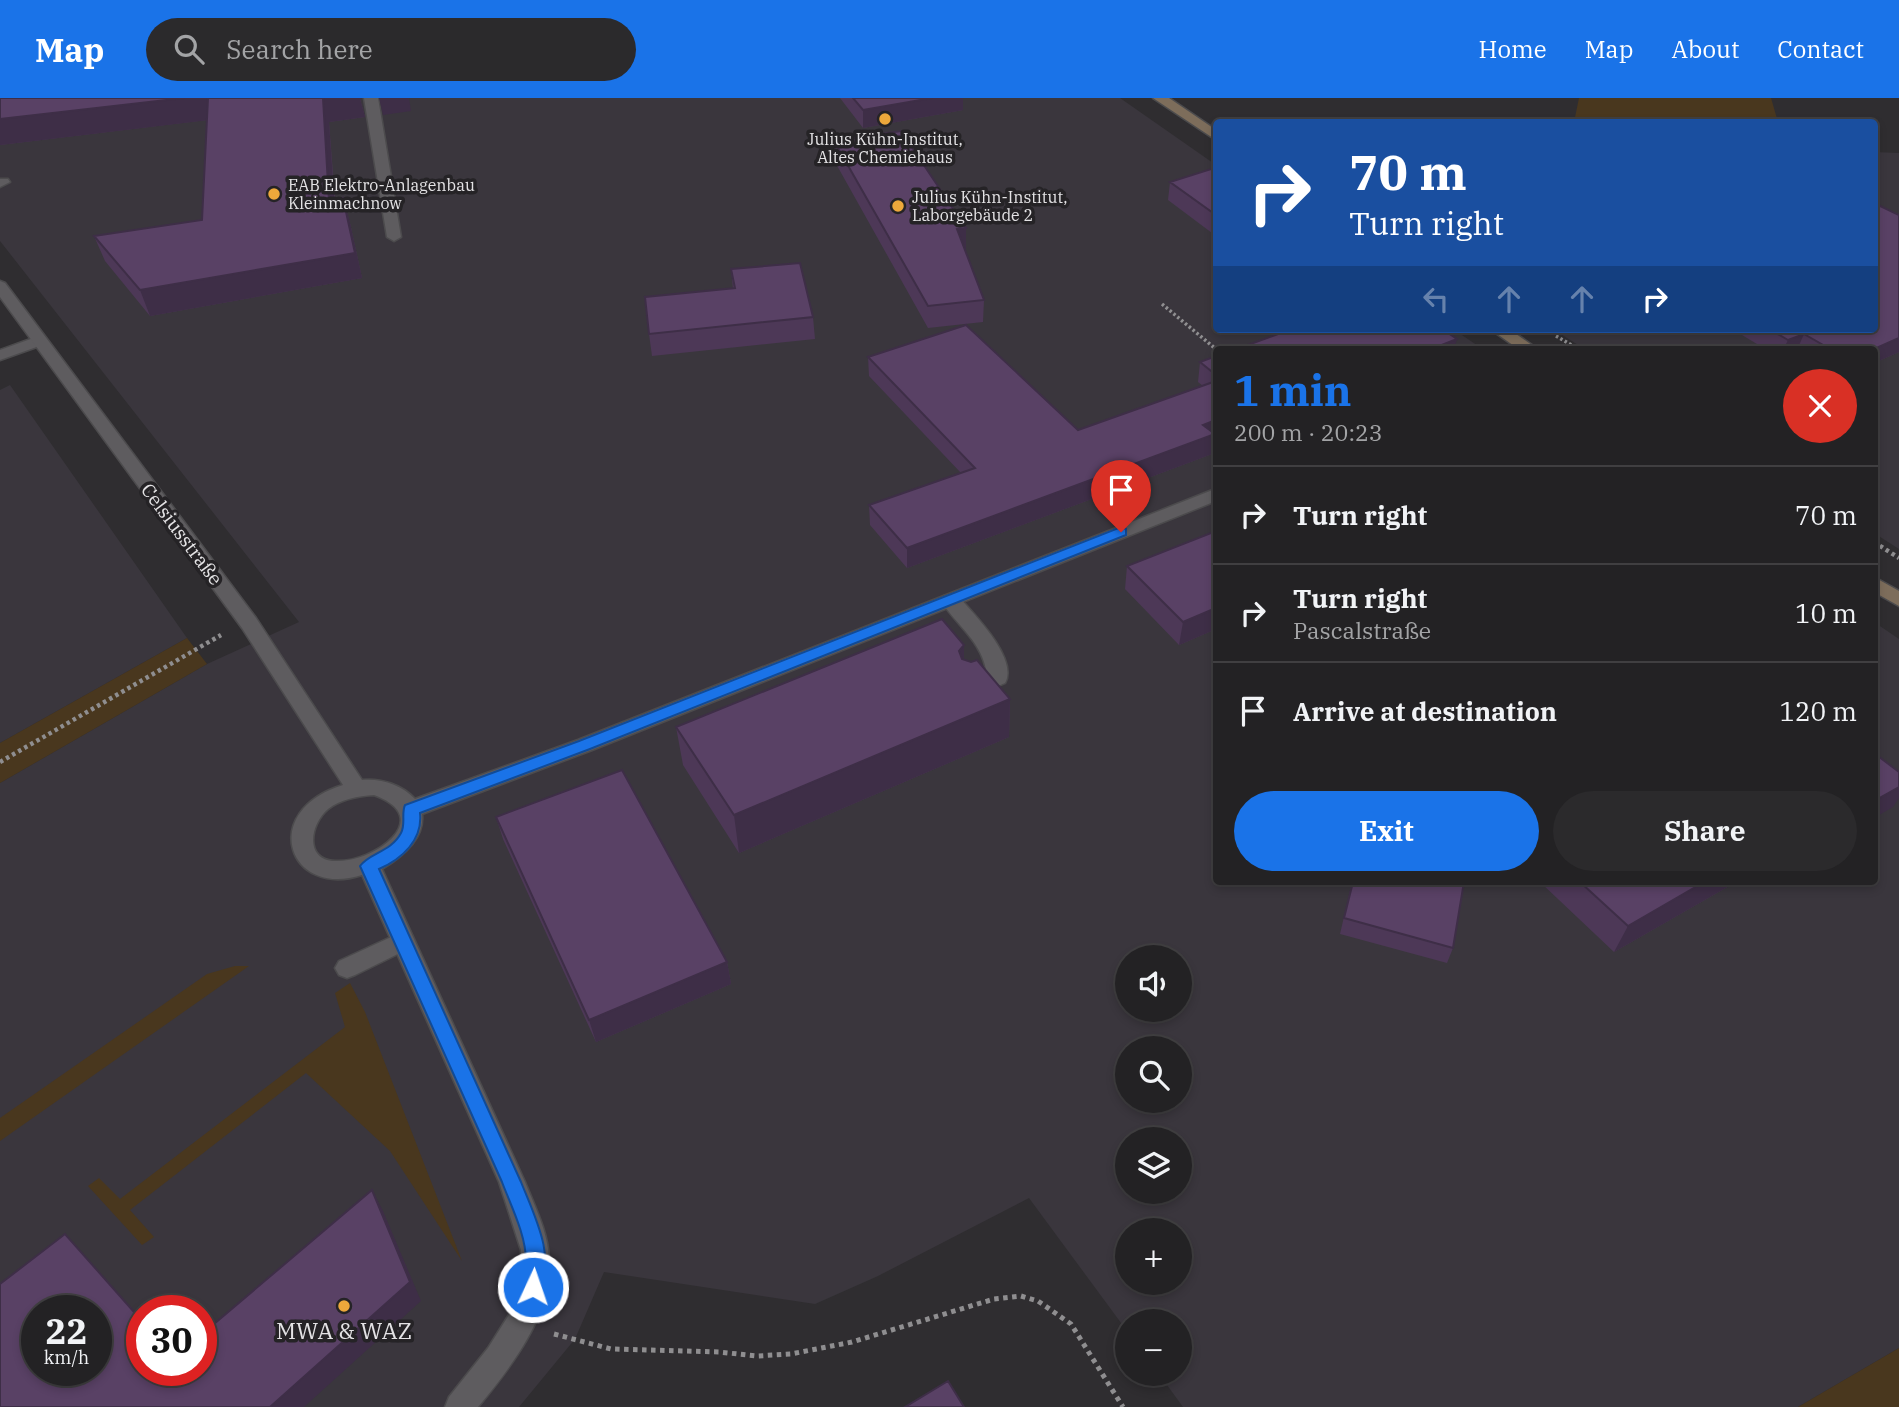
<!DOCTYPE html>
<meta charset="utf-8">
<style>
body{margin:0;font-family:"IBM Plex Serif",serif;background:#2b2a2c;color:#f1f3f6;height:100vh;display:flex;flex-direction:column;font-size:26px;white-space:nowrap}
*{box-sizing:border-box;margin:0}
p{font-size:23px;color:#a3a4a6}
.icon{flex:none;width:38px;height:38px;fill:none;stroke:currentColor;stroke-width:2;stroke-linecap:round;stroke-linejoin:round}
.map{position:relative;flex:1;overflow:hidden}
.details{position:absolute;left:1213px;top:248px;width:665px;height:539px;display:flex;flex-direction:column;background:#232224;border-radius:7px;box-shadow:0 4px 10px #0003,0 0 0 2px #403f41}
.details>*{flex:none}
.banner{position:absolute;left:1213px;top:21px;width:665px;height:214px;border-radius:7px;box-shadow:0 4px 10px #0003,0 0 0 2px #403f41;background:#1a4fa0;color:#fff;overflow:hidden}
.buttons{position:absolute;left:1115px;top:847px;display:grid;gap:14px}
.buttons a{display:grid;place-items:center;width:77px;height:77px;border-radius:50%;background:#232224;box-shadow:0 4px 10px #0003,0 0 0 2px #403f41;font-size:35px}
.speed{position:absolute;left:21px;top:1197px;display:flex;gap:14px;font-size:35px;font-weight:700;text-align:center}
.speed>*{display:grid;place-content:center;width:91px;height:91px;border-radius:50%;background:#232224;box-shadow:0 4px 10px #0003,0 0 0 2px #403f41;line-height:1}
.speed small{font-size:18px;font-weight:400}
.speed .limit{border:10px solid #d22;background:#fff;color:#111}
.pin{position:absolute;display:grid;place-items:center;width:60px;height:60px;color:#fff;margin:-72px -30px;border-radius:50% 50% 50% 0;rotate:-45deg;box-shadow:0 0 7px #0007}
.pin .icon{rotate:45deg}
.me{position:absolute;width:77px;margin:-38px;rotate:3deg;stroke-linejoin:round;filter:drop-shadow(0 0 5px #0008)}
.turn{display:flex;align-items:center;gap:24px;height:147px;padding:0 21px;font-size:32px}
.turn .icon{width:91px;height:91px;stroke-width:2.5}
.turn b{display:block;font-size:49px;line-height:60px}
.lanes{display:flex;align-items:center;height:66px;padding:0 21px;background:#0003;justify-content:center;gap:35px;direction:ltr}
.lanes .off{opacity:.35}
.round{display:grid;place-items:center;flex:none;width:74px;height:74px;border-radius:37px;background:#2b2a2c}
.headline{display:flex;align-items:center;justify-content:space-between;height:119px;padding:0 21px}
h1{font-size:42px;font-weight:700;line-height:52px;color:#1a73e8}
.button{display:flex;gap:14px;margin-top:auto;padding:14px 21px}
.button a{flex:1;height:80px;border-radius:42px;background:#1a73e8;color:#fff;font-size:28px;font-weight:700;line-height:80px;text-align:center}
.button a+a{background:#2b2a2c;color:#f1f3f6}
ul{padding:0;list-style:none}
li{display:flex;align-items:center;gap:21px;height:98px;padding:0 21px;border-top:2px solid #403f41}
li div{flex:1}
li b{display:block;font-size:26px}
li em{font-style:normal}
header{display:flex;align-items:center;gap:42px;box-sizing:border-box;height:98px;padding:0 35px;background:#1a73e8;color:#fff}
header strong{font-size:33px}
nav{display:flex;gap:38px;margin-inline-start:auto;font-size:24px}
.search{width:490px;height:63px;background:#2b2a2c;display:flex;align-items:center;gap:18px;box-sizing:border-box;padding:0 24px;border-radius:38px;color:#a3a4a6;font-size:26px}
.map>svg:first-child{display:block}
.built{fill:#3a363d;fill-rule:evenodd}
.green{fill:#49371e}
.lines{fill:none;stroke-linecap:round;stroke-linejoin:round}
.lane-casing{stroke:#4c4b4d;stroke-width:3}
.street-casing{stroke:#4c4b4d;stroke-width:3}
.secondary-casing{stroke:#4c4b4d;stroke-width:3}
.path-far2{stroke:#8f8e90;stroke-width:3.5;stroke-dasharray:2.5 2.5;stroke-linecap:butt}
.path-far1{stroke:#8f8e90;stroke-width:4.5;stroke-dasharray:3.5 3.5;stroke-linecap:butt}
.path{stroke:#8f8e90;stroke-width:5;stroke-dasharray:4.5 4.5;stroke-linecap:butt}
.lane{fill:#5e5c5f;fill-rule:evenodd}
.street{fill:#5e5c5f;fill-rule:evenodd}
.secondary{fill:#7d6d5b;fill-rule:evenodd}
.wall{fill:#4d3857}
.shaded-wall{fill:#3e2e47}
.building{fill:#594165;stroke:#3e2e47;stroke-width:2;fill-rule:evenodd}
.route{fill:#1a73e8;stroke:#114b97;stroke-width:2}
.poi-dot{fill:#eda83b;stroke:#252326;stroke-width:2.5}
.labels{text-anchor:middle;stroke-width:7;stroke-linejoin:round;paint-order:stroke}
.far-poi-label{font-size:16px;fill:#e4e3e5;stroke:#252326;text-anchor:start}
.street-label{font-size:19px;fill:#e4e3e5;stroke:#252326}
.near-poi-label{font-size:23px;fill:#e4e3e5;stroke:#252326}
</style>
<header>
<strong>Map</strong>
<div class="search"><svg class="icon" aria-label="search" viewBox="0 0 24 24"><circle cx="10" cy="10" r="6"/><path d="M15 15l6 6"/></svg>Search here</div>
<nav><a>Home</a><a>Map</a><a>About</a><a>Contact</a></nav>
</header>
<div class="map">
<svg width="1899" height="1309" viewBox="0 0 1899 1309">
<rect width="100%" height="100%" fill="#2f2d30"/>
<!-- built -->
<path class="built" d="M0 0H1120L1216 67V231H1453L1484 252H1216V784H1874V524L1899 541V1250L1798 1309H1183L1159 1276H1180V1223H1127V1233L1029 1100 878 1178 815 1206 604 1174 575 1241 519 1309H0V685L207 566 299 524 0 143ZM1127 859H1180V912H1127ZM1127 950H1180V1003H1127ZM1127 1041H1180V1094H1127ZM1127 1132H1180V1185H1127ZM37 1213H96V1272H37ZM142 1213H201V1272H142Z
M1874 54 1899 55V451L1874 435V252H1586L1553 231H1874Z
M10 287 187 540 0 645V292Z"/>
<!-- green -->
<path class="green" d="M1579 0H1771L1778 24H1574Z
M187 540 207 566 0 685V645Z
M235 868H249L0 1043V1020L207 876Z
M350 885 365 914 462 1163 390 1053 306 975 130 1112 154 1139 142 1147 88 1088 99 1080 120 1101 345 929 335 895Z
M1899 1250V1309H1798Z"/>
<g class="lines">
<defs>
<path id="lane" d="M364 0H378L401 139 394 143 387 139Z
M0 81H8L10 84 0 89Z
M39 238 45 240 47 243 45 246 0 262V252Z
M951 497 958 498C973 515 1019 561 1005 585L971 600 964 598 961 593 964 588 987 577C983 544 958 529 941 503L944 498Z
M402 834 410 836 414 843 410 850 355 877 347 880 339 877 335 870 339 863Z"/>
<path id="street" d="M0 183 5 185 256 520 362 682C381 680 402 687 415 701L578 642 1210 393 1216 391V403L592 652 422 716C425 741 402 759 382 771L525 1084C535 1109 548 1134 549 1161 553 1216 511 1269 478 1309H445L449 1299 488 1250 512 1212 521 1182V1152L499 1084 362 777C288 801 258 713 343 687L242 530 0 199ZM374 697C437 720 374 765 335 763 304 762 310 726 328 711 341 701 358 698 374 697Z"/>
<path id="secondary" d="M1153 0H1169L1216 32V42Z
M1490 231H1509L1539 252H1520Z
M1874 479 1899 493V508L1874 494Z"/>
</defs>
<!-- lane casing -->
<use href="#lane" class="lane-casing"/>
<!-- street casing -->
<use href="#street" class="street-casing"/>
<!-- secondary casing -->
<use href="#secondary" class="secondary-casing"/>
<!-- path-far2 -->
<path class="path-far2" d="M1162 206 1217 252
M1556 238 1580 252"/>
<!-- path-far1 -->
<path class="path-far1" d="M1874 444 1899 460
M0 664 221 537"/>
<!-- path -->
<path class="path" d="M554 1236 611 1251 719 1254 757 1258 791 1256 852 1244 994 1201 1021 1198 1038 1203 1071 1226 1123 1309"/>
<!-- lane -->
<use href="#lane" class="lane"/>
<!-- street -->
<use href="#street" class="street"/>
<!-- secondary -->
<use href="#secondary" class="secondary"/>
</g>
<!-- wall -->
<path class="wall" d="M0 0 362 1H360L365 19 329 24 335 102 343 100 350 125 362 180 150 218 105 163 94 138 202 122 207 22 0 47Z
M840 0H963V12L863 30Z
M834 43 966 152H965L984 202 983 224 928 230 835 64Z
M1216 75V138L1168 102 1170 84Z
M731 171 813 219 815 241 652 258 649 236 733 191Z
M1732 231H1874L1899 254 1874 265V252H1767Z
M1216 258V340L1214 341 1212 356 907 470 870 427 869 407 961 375 869 278 868 259 1078 332 1203 288 1198 284 1200 264Z
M1216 433V531L1179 547 1125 491 1127 468Z
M964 562 1010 601 1009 639 739 755 683 667 676 629Z
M496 719 727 864 731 886 596 944 503 741Z
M1352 784H1464L1453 850 1447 865 1340 836Z
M1540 784H1736L1614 854Z"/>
<!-- shaded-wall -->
<path class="shaded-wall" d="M184 0H209L217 21 0 47V21Z
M309 0H362L360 1 365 19 329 24 336 127 329 103Z
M379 0H409L411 13 383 17Z
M932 0H963V12L863 30V12Z
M343 100 350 125 362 180 150 218 140 192Z
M966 130V152L957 153V131Z
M1804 236 1797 252H1783L1788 242Z
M1899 240V254L1874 265V252H1872Z
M1457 241 1454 252H1429Z
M1216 322V340L1214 341 1212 356 907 470V450Z
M1216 510V531L1179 547 1183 524Z
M964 547V585L959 553Z
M1010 601 1009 639 739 755 734 717Z
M1899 689V700L1893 709 1874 720V703Z
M1704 784H1736L1614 854 1628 828Z
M727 864 731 886 596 944 589 922Z
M372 1092 383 1113 421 1203 304 1309H270Z"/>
<!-- building -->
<path class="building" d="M0 0H184L0 21Z
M208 0H324H323L329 103 343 100 355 155 140 192 94 138 202 122Z
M853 0H932L863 12Z
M901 33 966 130 957 131 984 202 928 208 834 43Z
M1211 71 1216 75V117L1170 84Z
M1874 105 1899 117V240L1872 252H1832L1804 236 1788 242 1769 231H1874Z
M800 165 813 219 649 236 645 199 735 190 731 171Z
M966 227 1078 332 1216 283V322L1203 327 1215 336 907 450 869 407 975 370 868 259Z
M1292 231H1442L1457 241 1429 252H1234Z
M1216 258V277L1200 264Z
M1216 433V510L1183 524 1127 468Z
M942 521 964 547 959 553 962 561 971 564 977 562 1010 601 734 717 676 629Z
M1874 655 1899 674V689L1874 703Z
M622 672 727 864 589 922 496 719Z
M1353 784H1464L1453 850 1344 820Z
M1580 784H1704L1628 828Z
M372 1092 410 1184 270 1309H0V1186L65 1136 142 1223V1272H201V1237ZM37 1213H96V1272H37Z
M948 1283 964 1309H905Z"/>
<!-- route -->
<path class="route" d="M1121 429 1126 431V437L590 651 420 715C423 742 402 761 379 771L521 1084C535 1119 556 1159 540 1196L533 1199 525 1196C520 1185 526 1175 526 1163 526 1137 511 1108 502 1084L360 768C369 755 391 754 401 735 406 726 401 716 405 707L579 643Z"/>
<!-- markers -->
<g class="poi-dot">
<circle cx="885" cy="21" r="7"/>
<circle cx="274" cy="96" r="7"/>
<circle cx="898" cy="108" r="7"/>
<circle cx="344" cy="1208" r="7"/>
</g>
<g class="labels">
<!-- far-poi labels -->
<g class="far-poi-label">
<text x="885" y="47" text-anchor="middle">Julius Kühn-Institut,<tspan x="885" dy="18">Altes Chemiehaus</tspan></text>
<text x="288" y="93">EAB Elektro-Anlagenbau<tspan x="288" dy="18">Kleinmachnow</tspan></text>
<text x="912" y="105">Julius Kühn-Institut,<tspan x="912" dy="18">Laborgebäude 2</tspan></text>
</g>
<!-- street labels -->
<g class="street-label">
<text transform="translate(182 436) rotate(53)" y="7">Celsiusstraße</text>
</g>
<!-- near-poi labels -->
<g class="near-poi-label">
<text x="344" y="1241">MWA &amp; WAZ</text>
</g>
</g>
</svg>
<div class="buttons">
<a><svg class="icon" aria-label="sound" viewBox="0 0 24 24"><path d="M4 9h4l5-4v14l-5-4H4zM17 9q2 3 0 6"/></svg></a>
<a><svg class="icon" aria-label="search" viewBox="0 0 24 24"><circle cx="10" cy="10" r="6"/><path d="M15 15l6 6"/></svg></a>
<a><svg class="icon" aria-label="layers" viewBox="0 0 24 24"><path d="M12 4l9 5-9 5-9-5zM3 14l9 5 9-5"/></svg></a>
<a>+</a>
<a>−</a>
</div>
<div class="speed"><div>22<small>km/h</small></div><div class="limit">30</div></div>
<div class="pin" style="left:1121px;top:434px;background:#d93025"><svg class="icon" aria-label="arrive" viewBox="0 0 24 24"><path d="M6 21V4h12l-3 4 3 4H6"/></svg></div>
<svg class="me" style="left:533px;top:1189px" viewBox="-20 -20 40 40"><circle r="17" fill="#1a73e8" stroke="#fff" stroke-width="3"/><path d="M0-11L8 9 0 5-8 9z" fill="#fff"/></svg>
<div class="banner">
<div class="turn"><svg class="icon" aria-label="right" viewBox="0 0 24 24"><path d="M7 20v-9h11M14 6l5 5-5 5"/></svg><div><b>70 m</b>Turn right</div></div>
<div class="lanes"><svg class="icon off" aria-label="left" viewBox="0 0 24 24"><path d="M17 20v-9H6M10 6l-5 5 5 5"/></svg><svg class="icon off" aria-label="ahead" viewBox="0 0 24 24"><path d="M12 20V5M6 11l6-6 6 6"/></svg><svg class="icon off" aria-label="ahead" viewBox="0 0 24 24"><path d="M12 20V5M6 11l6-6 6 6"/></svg><svg class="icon" aria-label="right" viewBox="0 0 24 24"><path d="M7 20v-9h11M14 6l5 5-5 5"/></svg></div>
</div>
<section class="details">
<div class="headline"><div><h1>1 min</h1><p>200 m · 20:23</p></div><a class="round" style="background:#d93025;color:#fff"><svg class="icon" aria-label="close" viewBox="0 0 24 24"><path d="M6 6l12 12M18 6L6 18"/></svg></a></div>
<ul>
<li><svg class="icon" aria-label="right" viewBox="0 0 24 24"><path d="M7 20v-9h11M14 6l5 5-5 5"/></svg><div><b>Turn right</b></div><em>70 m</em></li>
<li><svg class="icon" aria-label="right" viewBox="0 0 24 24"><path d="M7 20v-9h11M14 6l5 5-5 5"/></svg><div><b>Turn right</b><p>Pascalstraße</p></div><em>10 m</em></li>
<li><svg class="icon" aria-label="arrive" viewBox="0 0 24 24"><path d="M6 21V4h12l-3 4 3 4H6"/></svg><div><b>Arrive at destination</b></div><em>120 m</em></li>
</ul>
<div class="button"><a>Exit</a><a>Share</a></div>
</section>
</div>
